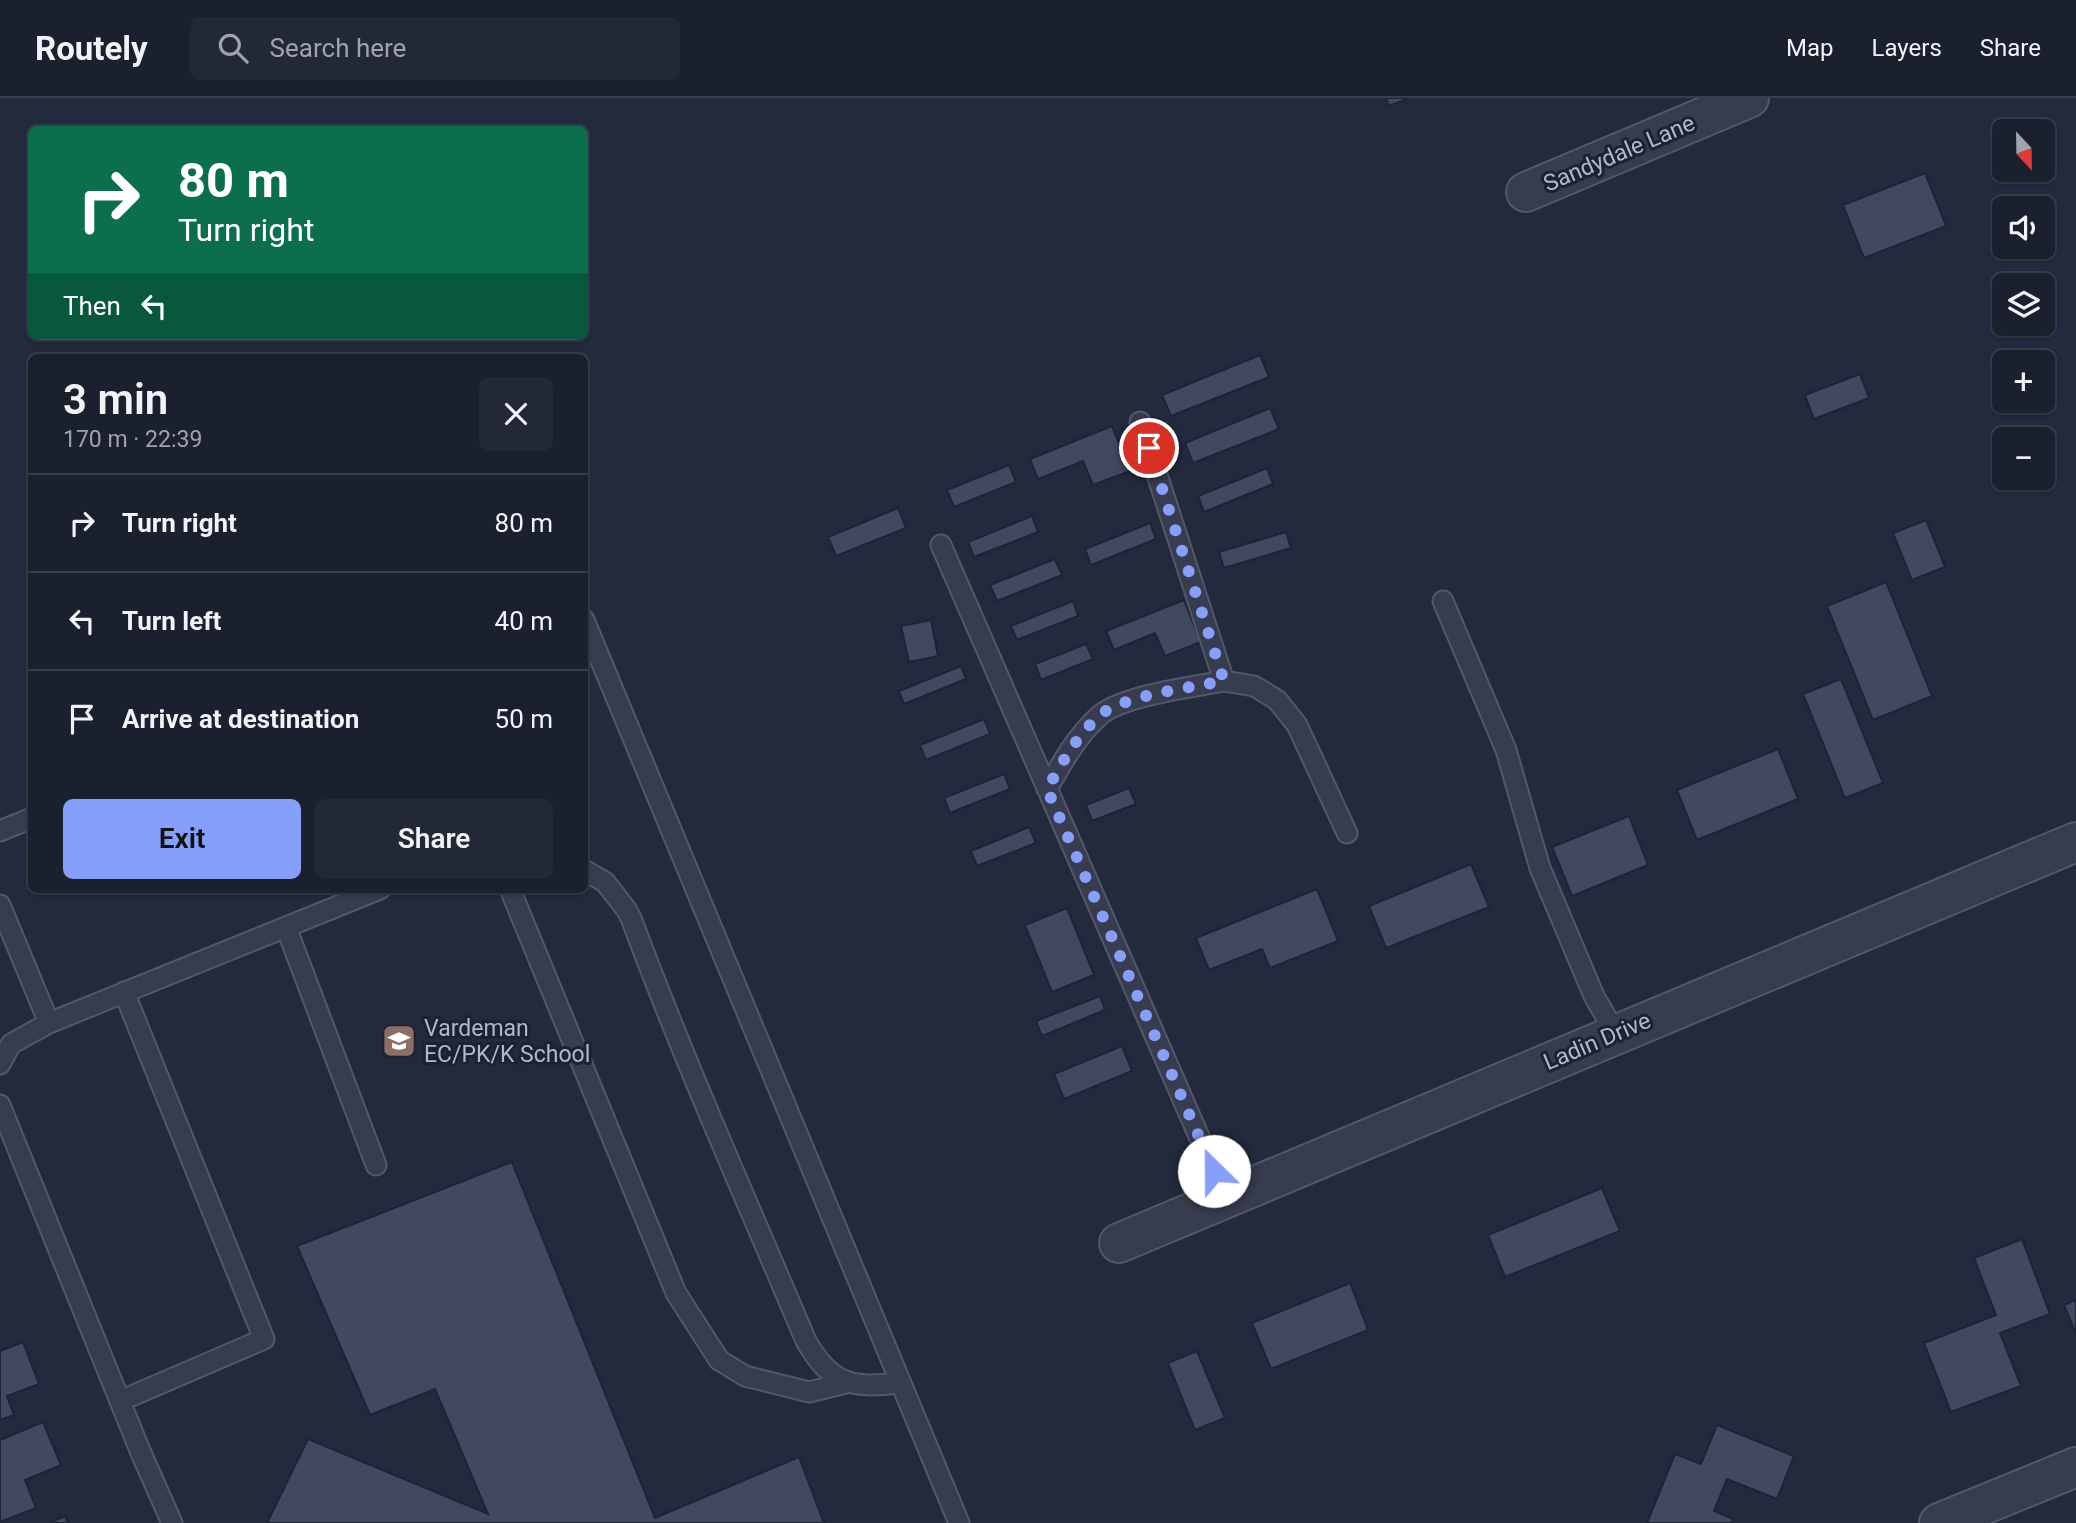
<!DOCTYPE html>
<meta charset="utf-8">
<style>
body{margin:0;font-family:Roboto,sans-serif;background:#232836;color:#f1f3f6;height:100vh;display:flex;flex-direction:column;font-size:26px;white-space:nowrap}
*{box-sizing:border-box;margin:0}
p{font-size:23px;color:#9fa3aa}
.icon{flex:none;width:38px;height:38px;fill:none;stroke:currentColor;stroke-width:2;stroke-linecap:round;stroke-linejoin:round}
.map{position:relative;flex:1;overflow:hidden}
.side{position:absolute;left:28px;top:256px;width:560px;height:539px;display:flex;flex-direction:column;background:#1a202e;border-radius:10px;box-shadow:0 2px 5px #0004,0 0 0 2px #383e4a}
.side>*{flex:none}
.top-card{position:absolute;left:28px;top:28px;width:560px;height:214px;border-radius:10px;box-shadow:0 2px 5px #0004,0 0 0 2px #383e4a;background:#0b6e4f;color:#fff;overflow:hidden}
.needle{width:46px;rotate:158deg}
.fabs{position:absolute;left:1992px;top:21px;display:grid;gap:14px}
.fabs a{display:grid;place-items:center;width:63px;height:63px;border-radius:10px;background:#1a202e;box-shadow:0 2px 5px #0004,0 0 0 2px #383e4a;font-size:35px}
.pin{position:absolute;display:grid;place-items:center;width:60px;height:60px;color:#fff;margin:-30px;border:4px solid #fff;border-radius:50%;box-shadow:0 2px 7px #0007}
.me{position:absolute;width:77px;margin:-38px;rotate:337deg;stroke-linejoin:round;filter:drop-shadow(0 0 5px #0008)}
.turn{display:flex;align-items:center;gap:24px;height:147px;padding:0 35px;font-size:32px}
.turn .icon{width:91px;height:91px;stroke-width:2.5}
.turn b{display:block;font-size:49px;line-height:60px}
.then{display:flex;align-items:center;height:66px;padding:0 35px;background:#0003;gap:14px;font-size:26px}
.round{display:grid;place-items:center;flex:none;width:74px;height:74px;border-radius:10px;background:#232836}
.headline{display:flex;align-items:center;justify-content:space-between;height:119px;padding:0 35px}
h1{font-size:42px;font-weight:600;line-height:52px}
.button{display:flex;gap:14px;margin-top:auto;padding:14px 35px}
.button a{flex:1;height:80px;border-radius:10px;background:#859ffb;color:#111;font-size:28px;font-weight:600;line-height:80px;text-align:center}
.button a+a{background:#232836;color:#f1f3f6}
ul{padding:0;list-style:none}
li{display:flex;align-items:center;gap:21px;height:98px;padding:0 35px;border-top:2px solid #383e4a}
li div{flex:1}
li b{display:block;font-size:26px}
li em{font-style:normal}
header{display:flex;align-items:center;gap:42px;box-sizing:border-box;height:98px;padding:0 35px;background:#1a202e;border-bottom:2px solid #383e4a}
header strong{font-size:33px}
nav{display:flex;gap:38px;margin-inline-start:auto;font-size:24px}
.search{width:490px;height:63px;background:#232836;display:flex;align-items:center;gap:18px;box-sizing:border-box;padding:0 24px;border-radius:10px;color:#9fa3aa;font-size:26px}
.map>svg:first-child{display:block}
.building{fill:#414960;stroke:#1e2335;stroke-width:2}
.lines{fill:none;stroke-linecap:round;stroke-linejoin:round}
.lane-casing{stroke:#525769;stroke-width:23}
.street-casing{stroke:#525769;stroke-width:42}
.lane{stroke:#373c4e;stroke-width:19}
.street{stroke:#373c4e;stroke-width:38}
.route{stroke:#859ffb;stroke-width:12;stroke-dasharray:0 21.6}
.labels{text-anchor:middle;stroke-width:6;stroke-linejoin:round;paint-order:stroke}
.street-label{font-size:23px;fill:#b2b7c9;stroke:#1c2133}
.poi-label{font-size:23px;fill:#b2b7c9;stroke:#1c2133;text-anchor:start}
</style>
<header>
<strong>Routely</strong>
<div class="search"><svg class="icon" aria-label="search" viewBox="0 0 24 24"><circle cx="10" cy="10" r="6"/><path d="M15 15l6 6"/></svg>Search here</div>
<nav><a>Map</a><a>Layers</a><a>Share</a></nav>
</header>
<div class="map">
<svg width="2076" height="1425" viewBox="0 0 2076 1425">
<rect width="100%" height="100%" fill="#232a3e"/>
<!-- building -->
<path class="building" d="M1386 0H1409L1389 8Z
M1925 75 1946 128 1864 160 1843 107Z
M1260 257 1269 279 1171 318 1162 297Z
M1860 276 1869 300 1814 321 1805 297Z
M1270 310 1279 331 1193 365 1185 345Z
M1112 328 1130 373 1093 387 1083 363 1038 381 1030 361Z
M1009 367 1016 384 954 409 947 392Z
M1267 370 1273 386 1204 414 1198 398Z
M898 410 906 430 836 458 828 439Z
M1032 418 1038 434 974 459 968 444Z
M1926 422 1945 469 1912 482 1893 435Z
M1150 425 1156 441 1091 467 1085 451Z
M1286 434 1291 450 1224 470 1219 454Z
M1055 461 1062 477 997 503 990 487Z
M1886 484 1932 598 1873 622 1827 508Z
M1184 502 1201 544 1165 558 1155 535 1114 552 1106 533Z
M1073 503 1078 518 1017 542 1011 528Z
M931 522 938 558 909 564 901 528Z
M1086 546 1093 561 1041 582 1035 566Z
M961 568 966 581 904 606 899 593Z
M1841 581 1883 685 1845 700 1803 596Z
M984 621 990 636 926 662 920 647Z
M1778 651 1798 701 1697 742 1677 692Z
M1004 676 1010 691 950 715 944 700Z
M1129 690 1136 706 1092 723 1086 707Z
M1629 718 1648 767 1572 798 1552 749Z
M1029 729 1036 745 977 768 971 753Z
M1471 766 1489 809 1386 850 1369 808Z
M1317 791 1338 843 1270 870 1262 851 1209 872 1196 840Z
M1067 810 1094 877 1052 894 1025 827Z
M1100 898 1105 912 1042 938 1036 923Z
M1122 948 1132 973 1064 1001 1054 976Z
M512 1064 655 1420 799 1359 824 1425H267L308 1341 488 1416 435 1291 370 1317 297 1148Z
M1602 1090 1620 1133 1505 1179 1488 1137Z
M2022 1141 2050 1216 2000 1235 2021 1288 1951 1314 1924 1245 1996 1217 1974 1160Z
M1350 1185 1368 1232 1271 1271 1252 1225Z
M2076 1202V1236L2064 1207Z
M23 1244 39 1286 7 1298 14 1317 0 1322V1253Z
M1197 1253 1225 1320 1195 1332 1168 1265Z
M43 1324 61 1367 25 1382 36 1410 0 1424V1342Z
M1717 1327 1794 1358 1777 1401 1727 1381 1714 1413 1733 1421 1732 1425H1647L1675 1356 1701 1366Z
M65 1418 68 1425H49Z"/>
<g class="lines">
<defs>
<path id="lane" d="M941 447 1225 1098
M1443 503 1506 652 1540 770 1594 898 1616 936
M584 522 959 1425
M1224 583 1254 588 1277 602 1297 627 1347 735
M1047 691C1062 665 1076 639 1098 619 1119 598 1193 589 1224 583L1140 324
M0 733 32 720
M584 772 605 784 626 811 631 820C684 963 747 1103 806 1243 832 1288 852 1290 900 1285
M510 791 676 1195 719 1262 745 1278 809 1294 846 1285
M0 807 49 925 11 946 0 966
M286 829 376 1067
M49 925 380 791
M0 1007 141 1355 172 1425
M120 1303 264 1241 124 894"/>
<path id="street" d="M1526 94 1749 0
M1119 1145 2076 744
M1939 1425 2076 1369"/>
</defs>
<!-- lane casing -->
<use href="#lane" class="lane-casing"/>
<!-- street casing -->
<use href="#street" class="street-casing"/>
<!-- lane -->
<use href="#lane" class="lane"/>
<!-- street -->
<use href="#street" class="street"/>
</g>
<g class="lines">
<!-- route -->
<path class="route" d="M1149 350 1224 583C1193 589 1119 598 1098 619 1076 639 1062 665 1047 691L1214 1073"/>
</g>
<!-- icons -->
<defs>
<symbol id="school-square" viewBox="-11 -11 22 22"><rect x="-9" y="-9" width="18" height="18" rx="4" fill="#8d6e63" stroke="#1c2133"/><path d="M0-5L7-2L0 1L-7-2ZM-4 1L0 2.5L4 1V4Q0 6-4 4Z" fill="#fff"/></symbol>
</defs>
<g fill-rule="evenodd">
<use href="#school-square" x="380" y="924" width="38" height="38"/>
</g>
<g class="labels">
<!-- street labels -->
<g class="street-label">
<text transform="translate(1619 55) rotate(-23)" y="8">Sandydale Lane</text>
<text transform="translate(1597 943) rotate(-23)" y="8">Ladin Drive</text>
</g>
<!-- poi labels -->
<g class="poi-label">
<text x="424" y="938">Vardeman<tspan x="424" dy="26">EC/PK/K School</tspan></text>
</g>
</g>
</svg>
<div class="fabs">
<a><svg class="needle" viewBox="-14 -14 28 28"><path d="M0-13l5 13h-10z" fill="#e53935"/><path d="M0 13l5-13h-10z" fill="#9fa3aa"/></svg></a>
<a><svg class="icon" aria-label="sound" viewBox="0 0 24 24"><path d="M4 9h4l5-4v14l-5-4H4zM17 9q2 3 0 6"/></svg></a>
<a><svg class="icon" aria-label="layers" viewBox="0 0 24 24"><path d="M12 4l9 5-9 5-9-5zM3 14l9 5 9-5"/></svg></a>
<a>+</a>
<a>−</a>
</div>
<div class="pin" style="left:1149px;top:350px;background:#d93025"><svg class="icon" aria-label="arrive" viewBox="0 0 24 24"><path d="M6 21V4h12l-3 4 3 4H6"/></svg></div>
<svg class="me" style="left:1214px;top:1073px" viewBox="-20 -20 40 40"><circle r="19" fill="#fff"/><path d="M0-13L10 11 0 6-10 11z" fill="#859ffb"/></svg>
<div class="top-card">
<div class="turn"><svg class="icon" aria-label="right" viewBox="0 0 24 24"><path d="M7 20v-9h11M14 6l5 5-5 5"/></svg><div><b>80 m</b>Turn right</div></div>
<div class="then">Then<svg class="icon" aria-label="left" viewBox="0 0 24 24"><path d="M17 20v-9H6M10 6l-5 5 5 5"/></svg></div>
</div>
<section class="side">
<div class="headline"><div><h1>3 min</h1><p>170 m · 22:39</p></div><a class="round"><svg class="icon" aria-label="close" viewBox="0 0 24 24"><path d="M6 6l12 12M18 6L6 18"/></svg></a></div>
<ul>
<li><svg class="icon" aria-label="right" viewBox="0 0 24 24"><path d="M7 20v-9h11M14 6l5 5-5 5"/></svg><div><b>Turn right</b></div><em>80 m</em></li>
<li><svg class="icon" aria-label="left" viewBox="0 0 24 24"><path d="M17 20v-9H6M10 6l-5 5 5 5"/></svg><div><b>Turn left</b></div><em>40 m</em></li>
<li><svg class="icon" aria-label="arrive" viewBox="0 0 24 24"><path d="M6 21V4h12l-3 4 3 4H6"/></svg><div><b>Arrive at destination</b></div><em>50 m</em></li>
</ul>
<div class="button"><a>Exit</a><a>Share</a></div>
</section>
</div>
